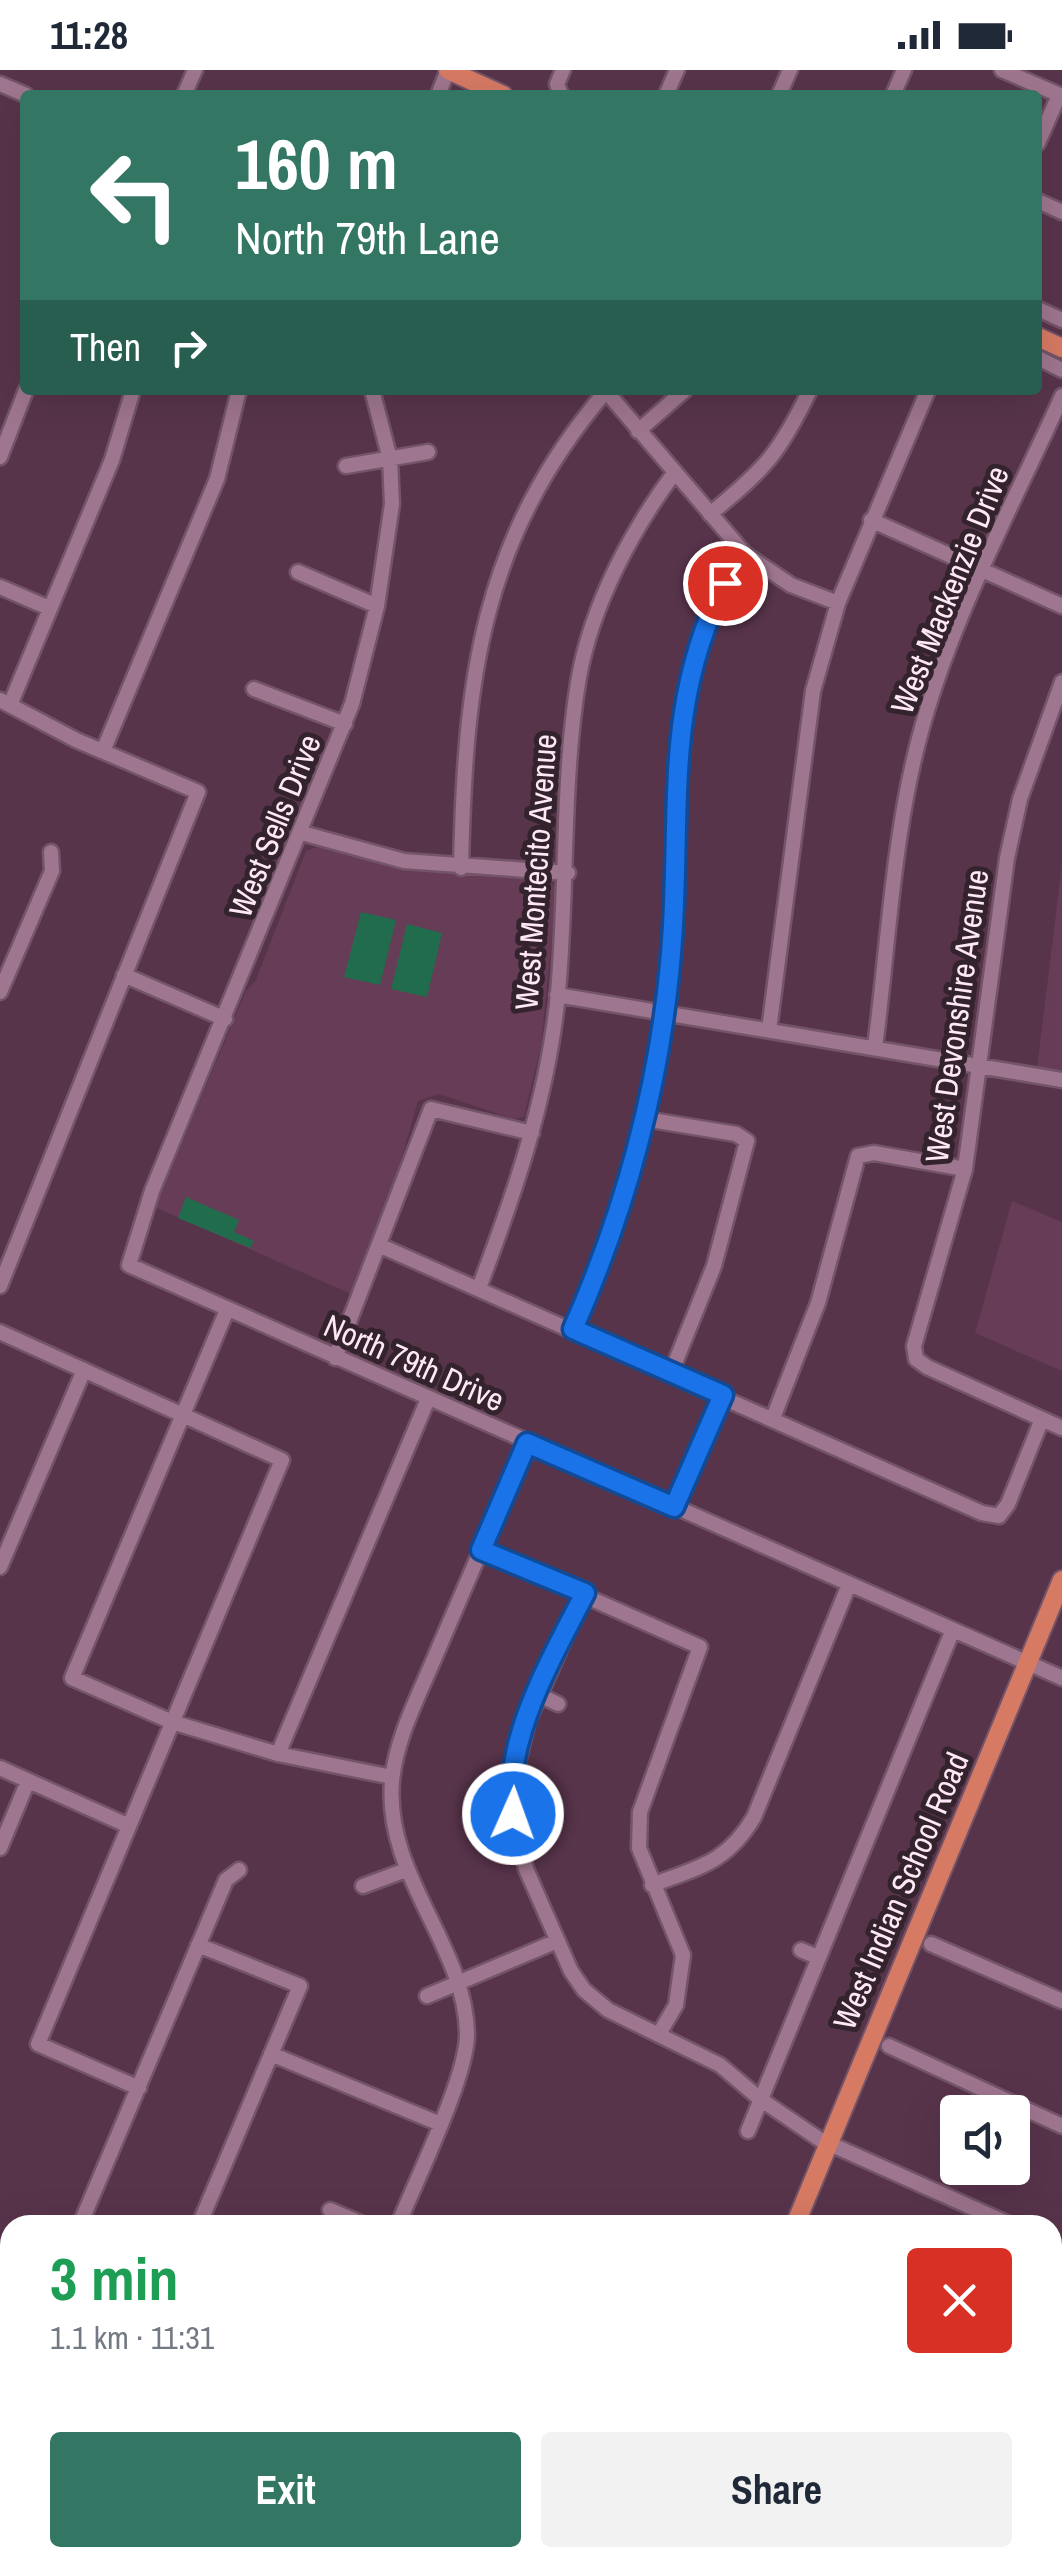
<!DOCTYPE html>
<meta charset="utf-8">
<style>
body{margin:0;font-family:"Archivo Narrow",sans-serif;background:#f2f2f3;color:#1f2937;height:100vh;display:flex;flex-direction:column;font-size:38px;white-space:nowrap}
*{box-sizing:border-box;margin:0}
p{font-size:32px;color:#747a83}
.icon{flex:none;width:55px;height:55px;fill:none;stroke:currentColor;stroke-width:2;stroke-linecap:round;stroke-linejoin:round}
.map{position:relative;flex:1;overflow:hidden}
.side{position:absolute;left:0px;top:2145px;width:1062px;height:352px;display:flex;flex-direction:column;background:#fff;border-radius:30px 30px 0 0;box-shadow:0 10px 40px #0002}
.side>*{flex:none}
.banner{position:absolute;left:20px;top:20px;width:1022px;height:305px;border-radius:10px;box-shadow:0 10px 40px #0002;background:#337664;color:#fff;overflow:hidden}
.fabs{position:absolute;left:940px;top:2025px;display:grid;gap:20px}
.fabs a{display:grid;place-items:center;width:90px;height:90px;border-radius:10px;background:#fff;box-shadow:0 10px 40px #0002;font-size:50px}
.pin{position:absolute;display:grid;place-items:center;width:85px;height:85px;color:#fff;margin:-42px;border:5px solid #fff;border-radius:50%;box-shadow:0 2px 10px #0007}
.me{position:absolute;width:110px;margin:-55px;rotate:2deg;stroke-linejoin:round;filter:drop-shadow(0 0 8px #0008)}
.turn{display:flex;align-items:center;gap:35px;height:210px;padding:0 50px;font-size:45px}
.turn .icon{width:130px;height:130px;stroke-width:2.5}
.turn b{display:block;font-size:70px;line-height:85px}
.then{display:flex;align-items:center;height:95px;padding:0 50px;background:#0003;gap:20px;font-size:38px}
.round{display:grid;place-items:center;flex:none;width:105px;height:105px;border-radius:10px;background:#f2f2f3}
.overview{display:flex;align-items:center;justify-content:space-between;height:170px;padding:0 50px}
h1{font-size:60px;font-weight:700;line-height:75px;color:#1e9e55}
.cta{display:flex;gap:20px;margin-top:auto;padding:20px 50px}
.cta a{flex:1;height:115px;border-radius:10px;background:#337664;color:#fff;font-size:40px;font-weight:700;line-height:115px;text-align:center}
.cta a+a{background:#f2f2f3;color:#1f2937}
.status{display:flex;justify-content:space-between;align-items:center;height:70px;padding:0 50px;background:#fff;direction:ltr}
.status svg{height:28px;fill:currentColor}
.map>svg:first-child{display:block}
.built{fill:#663c57}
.green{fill:#226c4e}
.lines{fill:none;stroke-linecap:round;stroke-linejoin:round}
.minor-casing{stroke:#735468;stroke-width:19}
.major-casing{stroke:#735468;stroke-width:22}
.minor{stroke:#9f768f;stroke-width:14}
.major{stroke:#d77a64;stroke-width:18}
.route-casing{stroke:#114b97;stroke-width:25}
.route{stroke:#1a73e8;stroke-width:18}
.labels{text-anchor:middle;stroke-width:10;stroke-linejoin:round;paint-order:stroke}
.street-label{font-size:32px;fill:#ffe8f5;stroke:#33232d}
</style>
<div class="status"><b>11:28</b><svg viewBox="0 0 49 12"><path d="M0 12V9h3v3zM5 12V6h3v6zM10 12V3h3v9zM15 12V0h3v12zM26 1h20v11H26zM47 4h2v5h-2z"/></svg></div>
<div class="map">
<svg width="1062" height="2496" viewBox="0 0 1062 2496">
<rect width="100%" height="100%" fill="#58344b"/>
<!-- built -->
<path class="built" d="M317 777 419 801 550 811 557 820 541 976 524 1047 513 1049 439 1024 418 1031 389 1132 351 1224 155 1137 246 921 256 910 306 781Z
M1062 794V1003L1037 998Z
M1012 1131 1062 1152V1301L975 1263Z
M384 2488H640L636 2496H403Z"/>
<!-- green -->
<path class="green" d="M361 842 396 850 380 915 344 907Z
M407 854 442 863 427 927 391 919Z
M186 1127 239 1150 234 1162 254 1171 250 1178 178 1148Z"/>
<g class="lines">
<defs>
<path id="minor" d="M1002 0 1062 26
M0 14 26 25
M184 25 195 0
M438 25 448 0
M561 25 557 14 563 0
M666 25 677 0
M779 25 790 0
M893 25 904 0
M1038 73 1059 25
M1038 131 1062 142
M1038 239 1062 250
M1038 288 1062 300
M372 320 390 389 392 434 377 536 352 634 152 1121 129 1195 1062 1608
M605 320 745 484 791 515 838 533
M638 361 685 320
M0 387 26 320
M346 396 428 382
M710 444C765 399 779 384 810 320
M871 450 1062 536
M298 502 377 536
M0 517 49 538
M1062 612 1020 729 1007 788 965 1099 914 1276 916 1289 927 1297 1062 1358
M254 619 345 654
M0 630 76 670 198 722 0 1216
M10 635 112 390 133 320
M103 681 217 409 239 320
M302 763 404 791 568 803
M461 798C465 611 480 469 606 321
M124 905 225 949
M0 922 52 801 51 782
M557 925 1062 1010
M769 960 813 621 838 533 928 320
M875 977C889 870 893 759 923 654 955 541 1014 433 1062 326
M645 1049 736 1064 747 1071 714 1196 671 1303
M381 1176 982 1443 999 1446 1008 1434 1042 1349
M479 1218C514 1125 546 1032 557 933 568 826 561 712 579 607 592 535 631 461 675 402
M227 1240 72 1608 172 1652 278 1684 392 1707
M573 1259C630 1133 664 995 673 856 682 714 661 612 745 484
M0 1262 282 1390 38 1974 139 2018
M335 1288 431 1039 532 1063
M773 1348 818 1233 858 1086 874 1083 965 1099
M674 1437 723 1325
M481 1480 700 1577 640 1742 639 1778 683 1885 676 1935 659 1964
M0 1497 84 1300
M585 1523 528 1651 510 1724 526 1799 571 1901 584 1920 608 1940 720 1995 760 2029 819 2069 1011 2155
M539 1625 558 1634
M278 1684 428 1329
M0 1698 129 1756
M0 1778 28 1711
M652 1815C699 1797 727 1793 754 1747L848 1517
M363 1816 406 1800
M931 1874 1062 1931
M198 1875 300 1916 199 2155
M801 1880 817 1887
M427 1926 557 1871
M889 1976 1062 2056
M271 1984 438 2053
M748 2061 952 1562
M330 2140 365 2155
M80 2155 226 1810 239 1800
M398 2155C416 2110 468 2005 467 1963 465 1874 384 1806 392 1711 396 1667 420 1623 437 1582 467 1513 497 1443 527 1373
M1052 2187 1062 2194
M0 2243 10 2248
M1052 2332 1056 2330
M0 2418 10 2422
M154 2488 173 2496
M901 2488 932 2496 934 2488
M8 2496 12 2488
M126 2496 129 2488
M1043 2496 1044 2488"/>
<path id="major" d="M448 0 503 25
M1038 267 1062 278
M795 2155 1062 1510
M0 2328 10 2332
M354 2488 373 2496
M655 2496 659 2488"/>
</defs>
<!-- minor casing -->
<use href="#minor" class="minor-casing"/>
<!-- major casing -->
<use href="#major" class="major-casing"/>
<!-- minor -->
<use href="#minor" class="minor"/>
<!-- major -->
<use href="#major" class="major"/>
</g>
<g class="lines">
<defs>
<path id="route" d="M513 1744C502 1671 553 1586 585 1523L481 1480 527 1373 674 1437 723 1325 573 1259C629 1132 665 994 673 855 680 732 666 628 725 513"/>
</defs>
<!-- route casing -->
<use href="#route" class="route-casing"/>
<!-- route -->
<use href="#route" class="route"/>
</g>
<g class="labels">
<!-- street labels -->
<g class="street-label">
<text transform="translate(950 520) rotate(-68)" y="11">West Mackenzie Drive</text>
<text transform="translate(275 756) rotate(-68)" y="11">West Sells Drive</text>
<text transform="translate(536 802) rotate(-86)" y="11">West Montecito Avenue</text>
<text transform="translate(957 946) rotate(-82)" y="11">West Devonshire Avenue</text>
<text transform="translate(414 1293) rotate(24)" y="11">North 79th Drive</text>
<text transform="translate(901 1821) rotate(-67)" y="11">West Indian School Road</text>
</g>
</g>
</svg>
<div class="fabs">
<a><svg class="icon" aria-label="sound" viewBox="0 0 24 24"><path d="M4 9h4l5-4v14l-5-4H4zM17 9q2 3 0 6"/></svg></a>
</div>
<div class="pin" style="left:725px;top:513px;background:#d93025"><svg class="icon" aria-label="arrive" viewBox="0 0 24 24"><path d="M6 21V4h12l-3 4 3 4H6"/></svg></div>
<svg class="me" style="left:513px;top:1744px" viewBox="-20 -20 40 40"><circle r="17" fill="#1a73e8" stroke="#fff" stroke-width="3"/><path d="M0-11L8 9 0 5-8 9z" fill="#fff"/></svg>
<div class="banner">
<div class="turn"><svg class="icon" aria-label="left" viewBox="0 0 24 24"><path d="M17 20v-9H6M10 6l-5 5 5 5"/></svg><div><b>160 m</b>North 79th Lane</div></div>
<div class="then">Then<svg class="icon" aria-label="right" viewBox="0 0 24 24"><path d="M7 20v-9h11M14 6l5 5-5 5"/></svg></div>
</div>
<section class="side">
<div class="overview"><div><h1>3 min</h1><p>1.1 km · 11:31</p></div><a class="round" style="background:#d93025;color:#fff"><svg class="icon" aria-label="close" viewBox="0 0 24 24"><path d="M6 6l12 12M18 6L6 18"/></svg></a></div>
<div class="cta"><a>Exit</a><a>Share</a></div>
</section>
</div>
